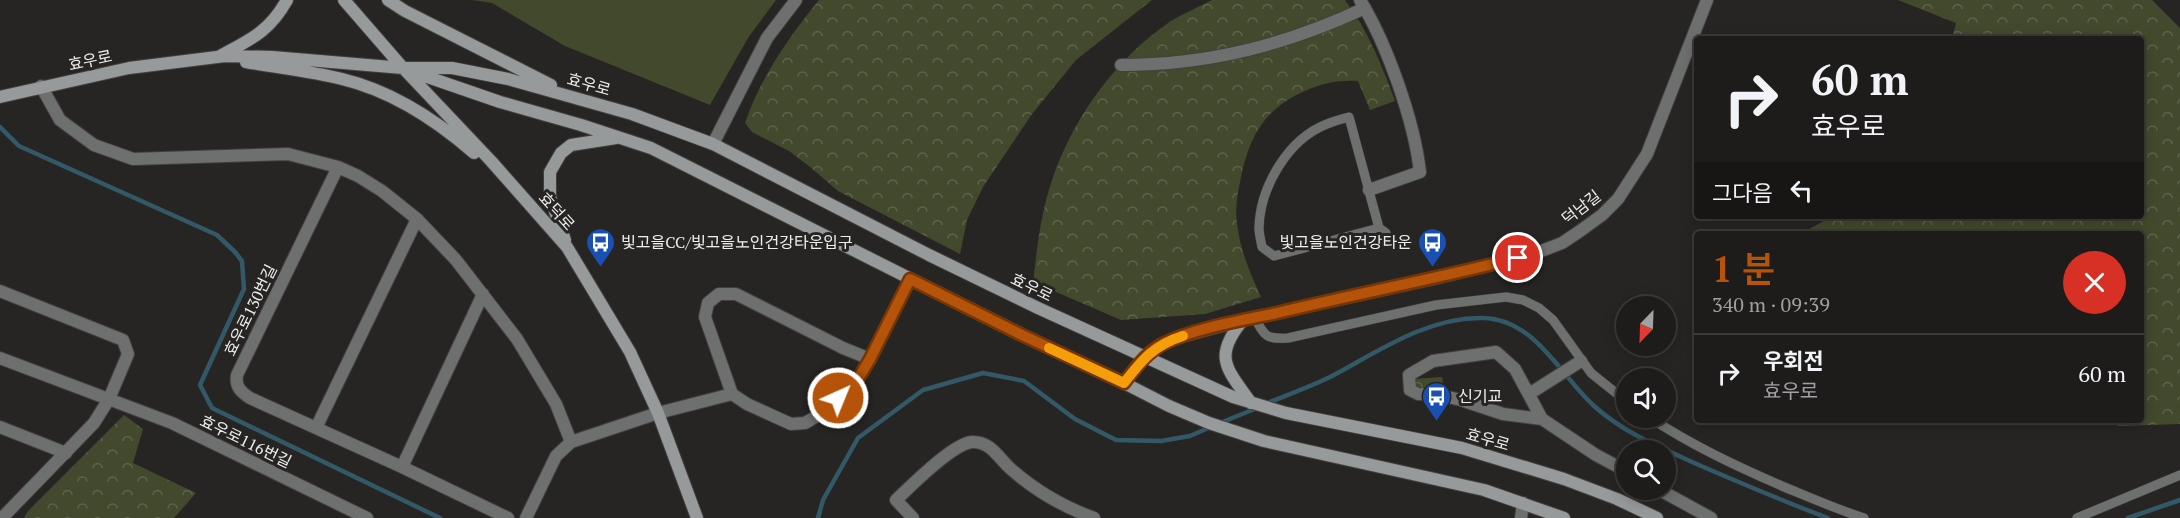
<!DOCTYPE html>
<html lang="ko">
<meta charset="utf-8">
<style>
body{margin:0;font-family:"PT Serif","Noto Sans KR",serif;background:#252523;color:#f1f3f6;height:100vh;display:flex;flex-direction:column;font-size:22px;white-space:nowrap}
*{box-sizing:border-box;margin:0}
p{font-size:20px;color:#a0a1a2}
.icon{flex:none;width:33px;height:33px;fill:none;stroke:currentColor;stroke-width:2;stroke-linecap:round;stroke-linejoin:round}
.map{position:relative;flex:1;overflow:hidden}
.details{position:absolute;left:1694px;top:231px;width:450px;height:192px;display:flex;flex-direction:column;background:#1d1c1a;border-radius:6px;box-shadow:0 3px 15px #0003,0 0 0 2px #3b3a39}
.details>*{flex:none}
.top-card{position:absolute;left:1694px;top:36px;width:450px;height:183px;border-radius:6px;box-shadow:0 3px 15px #0003,0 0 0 2px #3b3a39;background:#1d1c1a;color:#f1f3f6;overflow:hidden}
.needle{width:39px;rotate:203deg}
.buttons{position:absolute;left:1616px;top:296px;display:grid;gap:12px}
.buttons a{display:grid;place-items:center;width:60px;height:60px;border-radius:50%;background:#1d1c1a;box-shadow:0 3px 15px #0003,0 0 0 2px #3b3a39;font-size:30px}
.pin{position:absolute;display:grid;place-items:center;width:51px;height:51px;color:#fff;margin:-26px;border:3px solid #fff;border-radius:50%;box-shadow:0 2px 6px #0007}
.me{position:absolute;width:66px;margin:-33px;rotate:44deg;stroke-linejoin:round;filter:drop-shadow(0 0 4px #0008)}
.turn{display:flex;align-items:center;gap:21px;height:126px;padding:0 18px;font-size:27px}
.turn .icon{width:78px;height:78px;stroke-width:2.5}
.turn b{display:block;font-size:42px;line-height:51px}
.then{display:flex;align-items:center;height:57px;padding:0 18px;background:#0003;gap:12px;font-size:22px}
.round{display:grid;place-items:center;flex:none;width:63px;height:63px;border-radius:32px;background:#252523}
.summary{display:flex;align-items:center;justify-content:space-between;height:102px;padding:0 18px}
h1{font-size:36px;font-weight:600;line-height:45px;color:#b45309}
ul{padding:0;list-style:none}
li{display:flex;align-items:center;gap:18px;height:78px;padding:0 18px;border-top:2px solid #3b3a39}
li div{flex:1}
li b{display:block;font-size:22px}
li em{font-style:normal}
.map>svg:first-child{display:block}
.grass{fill:#43492c}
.forest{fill:url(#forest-crowns)}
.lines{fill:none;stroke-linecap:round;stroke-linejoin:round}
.stream{stroke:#335867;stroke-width:4.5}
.service-casing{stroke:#43413f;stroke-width:10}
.pedestrian-casing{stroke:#43413f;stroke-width:14}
.minor-casing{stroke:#43413f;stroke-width:14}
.secondary-casing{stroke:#43413f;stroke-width:14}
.service{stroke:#6e7070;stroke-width:9}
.pedestrian{stroke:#6e7070;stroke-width:12}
.minor{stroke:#6e7070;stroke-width:12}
.secondary{stroke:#979a9b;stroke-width:12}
.route-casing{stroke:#753606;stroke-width:15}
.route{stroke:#b45309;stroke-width:10}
.slow{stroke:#f59e0b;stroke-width:10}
.labels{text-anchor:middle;stroke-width:6;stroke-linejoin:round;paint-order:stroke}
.street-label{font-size:16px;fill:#efedec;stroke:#272523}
.poi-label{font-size:16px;fill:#efedec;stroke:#272523;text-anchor:start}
</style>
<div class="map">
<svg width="2180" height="518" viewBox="0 0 2180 518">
<defs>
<pattern id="forest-crowns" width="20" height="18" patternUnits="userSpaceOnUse" patternTransform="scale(1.5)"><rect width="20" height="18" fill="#43492c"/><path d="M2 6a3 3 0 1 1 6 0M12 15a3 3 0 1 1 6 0" fill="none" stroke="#5e644b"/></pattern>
</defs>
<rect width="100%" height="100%" fill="#272523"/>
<!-- grass -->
<path class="grass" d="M472 0H776L748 38 710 105 565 46 492 3Z"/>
<!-- forest -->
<path class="forest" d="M819 0H1152L1076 60 1032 114 983 187 967 220 960 254 838 191 809 166 789 151 752 132 745 123C761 77 788 38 819 0Z
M1212 0H1345C1368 30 1382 66 1395 101L1370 110 1358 81C1339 80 1322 83 1305 91 1263 109 1248 139 1240 182 1237 195 1235 211 1237 223 1240 250 1250 273 1261 297L1205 314 1121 320 1033 282C1036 259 1038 236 1043 214 1058 139 1107 64 1171 21 1184 13 1199 7 1212 0Z
M1898 0H2152L2180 28V424L2119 426 2109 420H2140V234H1800L1833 216H2140V39H1952L1956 23Z
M1442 377 1444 388H1418L1414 379Z
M124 415 143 429 133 463 196 493 174 518H24L28 511Z"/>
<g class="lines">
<!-- stream -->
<path class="stream" d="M0 127 19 146 217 235 235 252 242 261 244 289 200 385 212 408 440 518
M1265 404C1287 395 1310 387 1332 376 1379 351 1427 317 1483 318 1535 319 1560 375 1594 406 1625 434 1664 449 1701 466 1743 484 1785 502 1828 518
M1220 423 1257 408
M818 518 823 500 858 438 923 390 983 373 1024 381 1075 419 1116 440 1161 441 1190 436 1213 426
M2128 518 2180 500"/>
<defs>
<path id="service" d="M1379 228 1274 256 1262 247C1261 241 1259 234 1259 228 1260 187 1288 139 1327 124 1334 121 1342 119 1349 117L1379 228 1386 233
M1255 318C1265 337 1266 339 1288 338L1436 305 1506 297 1523 300 1539 308 1553 320 1591 373 1626 401
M1649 417C1691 445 1736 466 1782 486 1809 497 1836 509 1864 518
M2077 518 2180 475"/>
<path id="pedestrian" d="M1360 0C1387 44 1414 120 1420 172L1369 190
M1121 65C1208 65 1286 45 1365 8
M1529 394 1581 361
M1542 419 1503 414 1461 400 1439 395 1418 394 1410 390 1409 375 1433 361 1496 352 1515 369 1542 419 1596 455 1626 471
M1658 489 1711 518
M913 518 896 500C911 486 952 444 972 442 991 441 999 459 1012 470 1036 491 1064 507 1094 518"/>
<path id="minor" d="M41 86 60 120 94 145 133 159 288 154 338 167 358 176 382 191 417 219 456 260 517 339 556 404 571 442
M713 144 767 38 796 0
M338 167 237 375C235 387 241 392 250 398L402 467 508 518
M0 291 123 340 128 354 109 399 94 423 2 518
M719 294H736L843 348 870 359 855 384 822 413 805 423 791 424 747 404 732 394 705 317 708 303Z
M0 358 172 423 367 518
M870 359 910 279
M1124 383 1144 357 1162 344 1180 337 1243 320 1437 278 1536 253 1562 243 1580 231 1602 215 1618 199 1647 154 1707 0
M0 427 66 453
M316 428 417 219
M402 467 483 294
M526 518 556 456 571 442 658 413 732 394
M1521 518 1523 503"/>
<path id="secondary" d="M344 0 403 68 491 161 567 247 630 352 658 413 697 518
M388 0 405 11 551 85
M220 56C251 39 269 32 287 0
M246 62C278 68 311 71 342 79 392 91 435 119 474 153
M413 72 500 102 581 125 651 148 1022 335 1124 383 1169 406 1209 423 1264 441 1484 490 1564 518
M0 97 129 68 225 56 272 57 403 68H452L508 79 632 114 713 144 929 255 1038 308 1233 397 1286 413 1462 448 1564 479 1617 499 1657 518
M565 240 550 197V172L561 153 571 145 616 138
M1243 320C1212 357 1227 369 1251 403"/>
</defs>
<!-- service casing -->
<use href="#service" class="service-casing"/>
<!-- pedestrian casing -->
<use href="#pedestrian" class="pedestrian-casing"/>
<!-- minor casing -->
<use href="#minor" class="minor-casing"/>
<!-- secondary casing -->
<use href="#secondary" class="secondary-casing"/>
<!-- service -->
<use href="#service" class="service"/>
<!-- pedestrian -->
<use href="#pedestrian" class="pedestrian"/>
<!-- minor -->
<use href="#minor" class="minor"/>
<!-- secondary -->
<use href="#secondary" class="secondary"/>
</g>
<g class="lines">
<defs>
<path id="route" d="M838 398 855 384 870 359 910 279 1022 335 1124 383C1136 368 1146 353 1163 344 1191 329 1244 320 1277 313 1357 294 1438 278 1518 258"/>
</defs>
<!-- route casing -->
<use href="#route" class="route-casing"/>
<!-- route -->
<use href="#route" class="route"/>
<!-- slow -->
<path class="slow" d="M1049 348 1124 383C1142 360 1154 345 1183 336"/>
</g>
<!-- icons -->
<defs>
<symbol id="bus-pin" viewBox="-11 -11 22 30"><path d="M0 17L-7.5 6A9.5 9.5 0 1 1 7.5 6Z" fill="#1a4fb4" stroke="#272523"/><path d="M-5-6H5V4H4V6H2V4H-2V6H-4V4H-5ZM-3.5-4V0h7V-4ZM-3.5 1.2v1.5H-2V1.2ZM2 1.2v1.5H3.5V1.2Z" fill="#fff"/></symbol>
</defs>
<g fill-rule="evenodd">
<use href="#bus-pin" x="584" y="226" width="33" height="45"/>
<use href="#bus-pin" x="1416" y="226" width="33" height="45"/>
<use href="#bus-pin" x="1420" y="380" width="33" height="45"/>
</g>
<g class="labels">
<!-- street labels -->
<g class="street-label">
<text transform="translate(90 60) rotate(-12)" y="6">효우로</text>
<text transform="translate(589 84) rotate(16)" y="6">효우로</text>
<text transform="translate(1581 207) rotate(-38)" y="6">덕남길</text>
<text transform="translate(557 211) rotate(48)" y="6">효덕로</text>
<text transform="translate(1032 287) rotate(26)" y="6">효우로</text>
<text transform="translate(250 310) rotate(-64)" y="6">효우로130번길</text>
<text transform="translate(1488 439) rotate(16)" y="6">효우로</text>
<text transform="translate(246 441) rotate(26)" y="6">효우로116번길</text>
</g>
<!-- poi labels -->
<g class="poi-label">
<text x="621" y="248">빛고을CC/빛고을노인건강타운입구</text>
<text x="1412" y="248" text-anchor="end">빛고을노인건강타운</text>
<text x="1458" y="402">신기교</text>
</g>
</g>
</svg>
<div class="buttons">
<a><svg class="needle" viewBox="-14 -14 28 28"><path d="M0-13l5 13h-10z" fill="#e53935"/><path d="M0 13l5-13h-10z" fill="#a0a1a2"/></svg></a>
<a><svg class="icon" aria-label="sound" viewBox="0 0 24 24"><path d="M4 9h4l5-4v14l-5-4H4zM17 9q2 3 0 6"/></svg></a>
<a><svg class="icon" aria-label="search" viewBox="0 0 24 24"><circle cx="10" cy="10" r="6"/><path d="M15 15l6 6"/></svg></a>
</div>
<div class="pin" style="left:1518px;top:258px;background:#d93025"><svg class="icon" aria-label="arrive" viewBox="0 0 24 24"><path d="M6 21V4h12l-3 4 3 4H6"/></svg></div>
<svg class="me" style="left:838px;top:398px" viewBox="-20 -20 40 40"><circle r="17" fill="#b45309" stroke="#fff" stroke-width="3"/><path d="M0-11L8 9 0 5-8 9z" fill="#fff"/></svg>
<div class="top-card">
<div class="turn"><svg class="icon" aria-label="right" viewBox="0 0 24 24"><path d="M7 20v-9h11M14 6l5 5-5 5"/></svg><div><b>60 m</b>효우로</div></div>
<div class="then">그다음<svg class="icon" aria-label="left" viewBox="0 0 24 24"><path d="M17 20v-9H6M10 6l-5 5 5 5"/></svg></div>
</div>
<section class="details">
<div class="summary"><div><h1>1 분</h1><p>340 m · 09:39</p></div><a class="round" style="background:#d93025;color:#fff"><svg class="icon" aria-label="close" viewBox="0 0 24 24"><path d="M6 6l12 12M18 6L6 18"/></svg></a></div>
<ul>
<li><svg class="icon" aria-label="right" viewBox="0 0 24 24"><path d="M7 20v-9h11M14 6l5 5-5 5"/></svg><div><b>우회전</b><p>효우로</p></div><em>60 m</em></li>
</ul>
</section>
</div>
